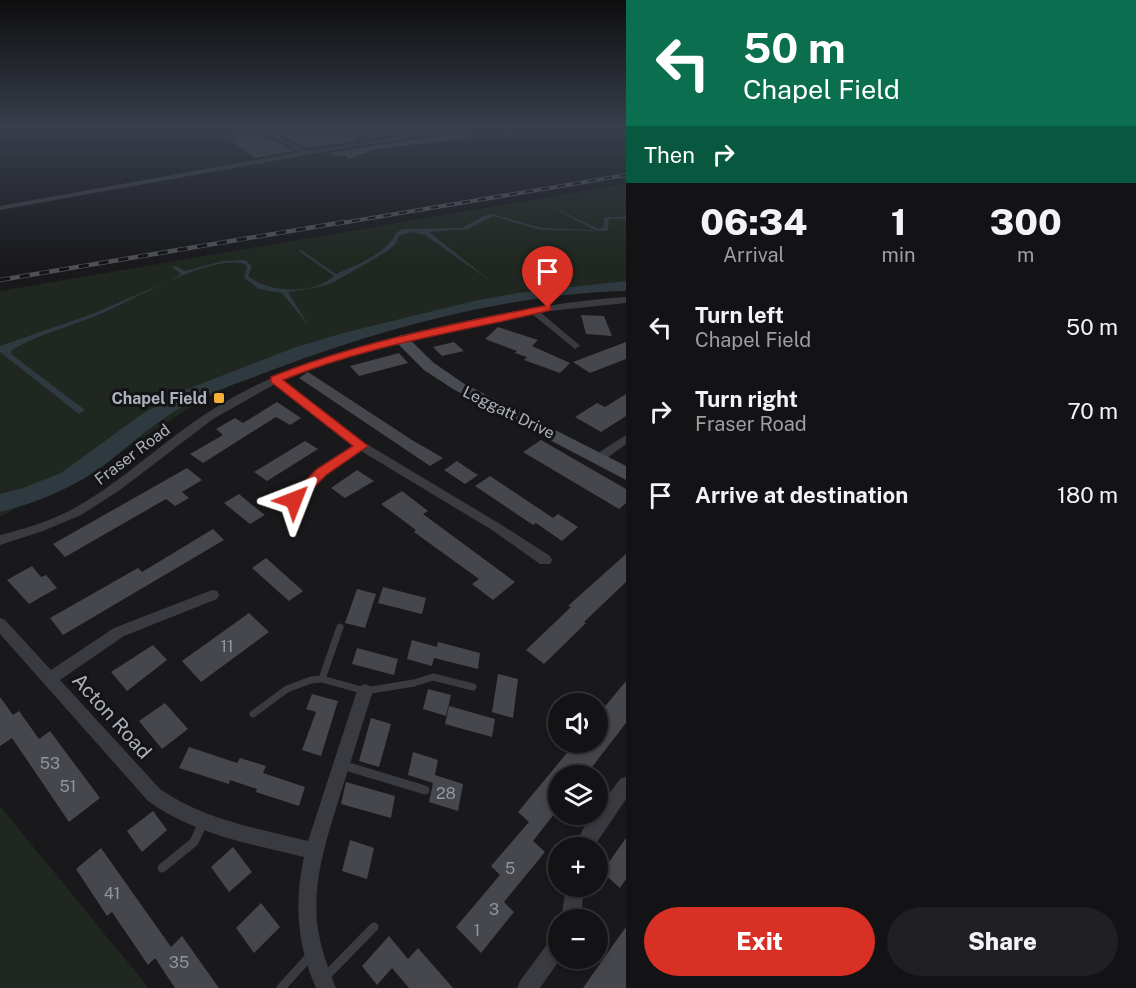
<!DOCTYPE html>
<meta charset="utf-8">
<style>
body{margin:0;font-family:"Public Sans",sans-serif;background:#202022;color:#f1f3f6;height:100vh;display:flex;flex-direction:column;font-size:22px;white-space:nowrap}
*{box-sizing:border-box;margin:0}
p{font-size:20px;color:#9d9ea0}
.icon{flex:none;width:33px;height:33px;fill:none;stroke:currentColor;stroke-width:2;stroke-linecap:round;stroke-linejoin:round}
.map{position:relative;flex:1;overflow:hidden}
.sheet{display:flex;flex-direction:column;background:#131315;width:510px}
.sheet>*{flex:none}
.guide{background:#0b6e4f;color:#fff;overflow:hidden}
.fabs{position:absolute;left:548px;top:693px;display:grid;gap:12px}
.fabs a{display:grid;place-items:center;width:60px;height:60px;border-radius:50%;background:#131315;box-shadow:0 3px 9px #0003,0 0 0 2px #323234;font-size:30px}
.pin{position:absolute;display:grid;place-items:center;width:51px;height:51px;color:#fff;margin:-62px -26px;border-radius:50% 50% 50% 0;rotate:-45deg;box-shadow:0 0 6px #0007}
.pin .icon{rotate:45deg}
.me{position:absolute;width:66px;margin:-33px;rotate:45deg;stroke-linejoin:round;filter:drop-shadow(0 0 4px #0008)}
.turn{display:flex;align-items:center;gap:21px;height:126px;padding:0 18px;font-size:27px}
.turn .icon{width:78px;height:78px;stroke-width:2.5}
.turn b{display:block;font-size:42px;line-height:51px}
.then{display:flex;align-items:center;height:57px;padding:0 18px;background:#0003;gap:12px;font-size:22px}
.eta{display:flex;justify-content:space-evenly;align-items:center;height:102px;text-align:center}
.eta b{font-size:36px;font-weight:800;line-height:42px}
.cta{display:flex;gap:12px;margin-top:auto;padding:12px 18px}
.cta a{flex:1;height:69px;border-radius:36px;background:#d93025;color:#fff;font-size:24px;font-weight:800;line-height:69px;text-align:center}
.cta a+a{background:#202022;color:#f1f3f6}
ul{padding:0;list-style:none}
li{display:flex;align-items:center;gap:18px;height:84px;padding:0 18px}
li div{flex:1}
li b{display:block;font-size:22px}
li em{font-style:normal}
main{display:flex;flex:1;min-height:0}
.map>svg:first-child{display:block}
.green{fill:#1f2720}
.water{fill:#2f3940}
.building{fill:#46474c}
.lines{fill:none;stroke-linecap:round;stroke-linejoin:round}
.lane-far2{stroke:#3a3b41;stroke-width:3}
.lane-far1{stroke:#3a3b41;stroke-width:7}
.lane{stroke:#3a3b41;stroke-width:9}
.street{fill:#3a3b41;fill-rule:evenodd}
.secondary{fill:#484b51;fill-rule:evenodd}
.rail-far1-casing{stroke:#4d5056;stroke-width:4}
.rail-casing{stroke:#4d5056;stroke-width:4.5}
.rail-far1{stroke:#141417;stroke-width:2;stroke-dasharray:8;stroke-linecap:butt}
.rail{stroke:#141417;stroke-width:3;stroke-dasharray:10;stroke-linecap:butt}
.route{fill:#d93025;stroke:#8d1f18;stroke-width:1.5}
.poi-dot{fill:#f5ae37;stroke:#141417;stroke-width:2}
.labels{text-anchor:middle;stroke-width:6;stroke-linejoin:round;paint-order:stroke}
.poi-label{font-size:16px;font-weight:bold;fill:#acb1bb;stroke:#141417;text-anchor:end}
.street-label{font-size:16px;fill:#acb1bb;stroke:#141417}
.near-number-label{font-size:16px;fill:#92969f}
.near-street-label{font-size:20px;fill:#acb1bb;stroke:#141417}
</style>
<main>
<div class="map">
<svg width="626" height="988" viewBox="0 0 626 988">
<rect width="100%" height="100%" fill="#19191c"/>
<!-- green -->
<path class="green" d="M626 184V287L468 308 283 358 199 402 111 458 0 517V291Z
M0 806 139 976 148 988H0Z"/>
<!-- water -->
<path class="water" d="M544 203 599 229 604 226V217H621L626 215V219H609L608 231 540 230 493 216 468 229 429 232 492 282 425 235 410 232 399 236 395 245 386 252 334 282 320 287 288 292 309 326 282 293 259 289 244 278 247 267 245 264C210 253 132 301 98 315 69 327 39 334 12 350L11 354 85 410 79 414 0 352V346L92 314 171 280 181 274 172 267 176 266 185 271 223 261 245 260 252 266 248 276C268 293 314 295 334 276L299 251 301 250 336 274C359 264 386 254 397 232L403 229 462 228 484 216 492 214 542 228 595 230Z
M626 281V291C504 294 372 331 259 375 238 383 216 390 196 400 161 416 133 443 103 466 73 488 36 503 0 512V494L23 488 61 473 142 414 185 390 293 348 343 333 474 301 517 293Z"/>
<!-- building -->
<path class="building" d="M280 126H390L392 128 453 126 399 135 388 128 384 132 388 136 370 139 359 132 355 136 359 141 308 148 270 129Z
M252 130 257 131 294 151 255 158 228 138Z
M463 132 470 138 375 149 349 159 344 155 334 156 329 153Z
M581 315 604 316 612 336 586 334Z
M498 327 538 340 532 346 570 363 560 373 524 360 527 357 515 353 517 351 485 339Z
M454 342 464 351 442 356 433 347Z
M626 342V359L590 373 573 362Z
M399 353 408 363 359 376 350 366Z
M308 372 412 440 443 458 430 466 299 378Z
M626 394V416L601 432 575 417 597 403 605 407Z
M277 402 301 418 290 425 276 417 203 463 190 454 223 435 216 429 235 418 243 423Z
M541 440 626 489V503L619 509 523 452Z
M305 441 318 449 267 481 254 472Z
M457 461 467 468 478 475 465 484 444 470Z
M187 468 202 480 182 492 189 498 175 506 166 499 65 557 53 544Z
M357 470 374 481 345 498 331 488Z
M490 476 553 518 558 514 578 527 562 541 536 523 533 525 475 486Z
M402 491 428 511 423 514 515 582 493 600 472 584 479 579 414 532 416 530 381 504Z
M239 494 252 505 265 515 250 524 224 503Z
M213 529 224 540 63 635 50 618 138 568 142 572Z
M626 554V582L584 622 586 623 544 664 526 650 571 607 568 606Z
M266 558 284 574 303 591 289 601 252 568Z
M32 566 41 577 46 575 57 588 29 604 7 580Z
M383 587 426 598 422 614 378 603Z
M357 589 376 594 365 628 345 623Z
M249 613 269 632 201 682 182 661Z
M412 640 437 647 438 642 480 653 478 669 434 658 432 666 407 659Z
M153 645 167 660 127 691 111 672Z
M357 648 398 659 394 675 352 664Z
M498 674 518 679 513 718 492 712Z
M626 681V723L585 776H558V809L533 841 545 852 504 902 514 912 481 953 456 927 500 875 491 866 529 822 518 812 576 742H597V716Z
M428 689 451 695 446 716 423 709Z
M312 694 338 701 321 756 302 750 316 712 306 709Z
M0 697 13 715 19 711 39 739 50 731 100 798 69 822 12 738 0 746Z
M165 703 188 729 162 749 139 721Z
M449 706 495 719 492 737 445 724Z
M371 718 391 724 379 767 359 761Z
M189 747 237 763 240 758 266 766 263 773 305 787 299 806 256 792 257 789 230 780 229 784 179 768Z
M413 752 438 760 435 775 463 784 458 811 429 802 433 783 408 775Z
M346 782 395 796 391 818 341 804Z
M153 811 167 830 142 852 127 831Z
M626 838V879L620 888 602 872Z
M350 840 374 848 367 879 342 871Z
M233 847 252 872 229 892 211 867Z
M101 848 171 947 182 936 219 988H175L155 958 148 965 112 912 107 916 76 869Z
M261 903 280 927 254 953 236 928Z
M626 927V988H583L613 945Z
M389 936 408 959 418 948 453 988H409L392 968 377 985 362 966Z"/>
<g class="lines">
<!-- lane-far2 -->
<path class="lane-far2" d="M388 132 397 138
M359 136 368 142"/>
<!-- lane-far1 -->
<path class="lane-far1" d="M322 679 340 627
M253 714 287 689 311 680 322 679 365 691 414 683 433 677 473 687"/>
<!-- lane -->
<path class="lane" d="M342 765 425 790
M162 868 194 842 203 823
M325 977 374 927
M281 988 311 955"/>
<!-- street -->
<path class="street" d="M252 126H260L308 151 471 126H490L351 147 0 210V206L301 152Z
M626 297V303L540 312 578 344 580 346 575 349 531 313C449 328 358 346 283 380L365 443 500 524 550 556 552 560 550 564H540L492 530 361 451 326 475 298 503H290L288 500 290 497 318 469 354 446 275 384 213 419 120 490 81 515 43 531 0 545V535C25 529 50 521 73 509 127 479 171 433 225 402 291 363 367 343 442 326 503 313 563 301 626 297Z
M626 435V444L603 461H595L593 458 595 455Z
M212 590 217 591 219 595 217 599 124 636 60 680 160 789C204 820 257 828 308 841L357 691 360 686 365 684 370 686 373 691C362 725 352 758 341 792 328 835 313 877 317 922 320 946 327 966 336 988H316C297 945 294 903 304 857 250 844 194 834 148 801L0 634V618L5 620 51 670 114 628Z
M626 777V799L593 848H574L583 829 593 814H597V810L620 779Z
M566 886H584L581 920H561Z
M558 936V958H561L540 988H517L520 981 551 939Z"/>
<!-- secondary -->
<path class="secondary" d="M401 335 406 336 434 363 463 383 626 466V480L453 389 424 370 396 342 394 339Z"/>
<defs>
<path id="rail-far1" d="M336 224 626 175"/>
<path id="rail" d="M0 280 344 222"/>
</defs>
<!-- rail-far1 casing -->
<use href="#rail-far1" class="rail-far1-casing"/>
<!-- rail casing -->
<use href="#rail" class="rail-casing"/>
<!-- rail-far1 -->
<use href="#rail-far1" class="rail-far1"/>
<!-- rail -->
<use href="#rail" class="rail"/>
</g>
<!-- sky -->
<linearGradient id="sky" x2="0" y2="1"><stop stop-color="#0e0e0f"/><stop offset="0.48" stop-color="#383e4b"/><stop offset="1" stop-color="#383e4b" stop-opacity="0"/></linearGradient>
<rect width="626" height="265" fill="url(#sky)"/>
<!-- route -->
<path class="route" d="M548 305 551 306V310C461 332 370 344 283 380L368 446 326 475 298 504H289L287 500 289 497 317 469 353 446 271 382V377C360 341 454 324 548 305Z"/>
<!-- markers -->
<rect class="poi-dot" x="213" y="392" width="12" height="12" rx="3"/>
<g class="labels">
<!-- poi labels -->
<g class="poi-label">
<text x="207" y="404">Chapel Field</text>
</g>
<!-- street labels -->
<g class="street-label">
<text transform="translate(509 412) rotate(26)" y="6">Leggatt Drive</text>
<text transform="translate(132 454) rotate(-37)" y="6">Fraser Road</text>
</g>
<!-- near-number labels -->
<g class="near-number-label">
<text x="227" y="652">11</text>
<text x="50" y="769">53</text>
<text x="68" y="792">51</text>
<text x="446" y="799">28</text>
<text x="510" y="874">5</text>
<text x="112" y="899">41</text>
<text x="494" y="915">3</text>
<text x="477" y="936">1</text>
<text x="179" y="968">35</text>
</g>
<!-- near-street labels -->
<g class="near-street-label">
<text transform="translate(112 716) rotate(48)" y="7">Acton Road</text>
</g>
</g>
</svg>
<div class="fabs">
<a><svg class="icon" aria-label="sound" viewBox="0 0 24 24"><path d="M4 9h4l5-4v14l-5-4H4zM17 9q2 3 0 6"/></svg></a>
<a><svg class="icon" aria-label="layers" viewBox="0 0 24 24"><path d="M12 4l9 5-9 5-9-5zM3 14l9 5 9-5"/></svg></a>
<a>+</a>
<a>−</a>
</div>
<div class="pin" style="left:548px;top:308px;background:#d93025"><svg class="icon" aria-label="arrive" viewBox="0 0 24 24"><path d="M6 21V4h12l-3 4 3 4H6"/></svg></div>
<svg class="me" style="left:294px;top:500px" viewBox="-20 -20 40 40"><path d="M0-17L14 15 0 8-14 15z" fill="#d93025" stroke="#fff" stroke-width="4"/></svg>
</div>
<section class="sheet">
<div class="guide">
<div class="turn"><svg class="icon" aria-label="left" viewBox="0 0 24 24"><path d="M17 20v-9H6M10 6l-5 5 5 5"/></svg><div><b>50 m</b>Chapel Field</div></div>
<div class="then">Then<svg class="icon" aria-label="right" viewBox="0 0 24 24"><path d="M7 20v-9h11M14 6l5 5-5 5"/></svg></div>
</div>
<div class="eta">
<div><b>06:34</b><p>Arrival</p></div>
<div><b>1</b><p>min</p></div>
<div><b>300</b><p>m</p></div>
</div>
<ul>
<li><svg class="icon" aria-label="left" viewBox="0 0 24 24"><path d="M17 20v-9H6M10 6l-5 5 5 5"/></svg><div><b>Turn left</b><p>Chapel Field</p></div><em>50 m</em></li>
<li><svg class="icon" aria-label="right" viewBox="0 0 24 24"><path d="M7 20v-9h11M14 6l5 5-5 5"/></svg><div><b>Turn right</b><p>Fraser Road</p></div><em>70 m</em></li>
<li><svg class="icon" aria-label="arrive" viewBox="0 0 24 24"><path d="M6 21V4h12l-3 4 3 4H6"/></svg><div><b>Arrive at destination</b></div><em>180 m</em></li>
</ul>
<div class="cta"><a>Exit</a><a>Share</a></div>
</section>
</main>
